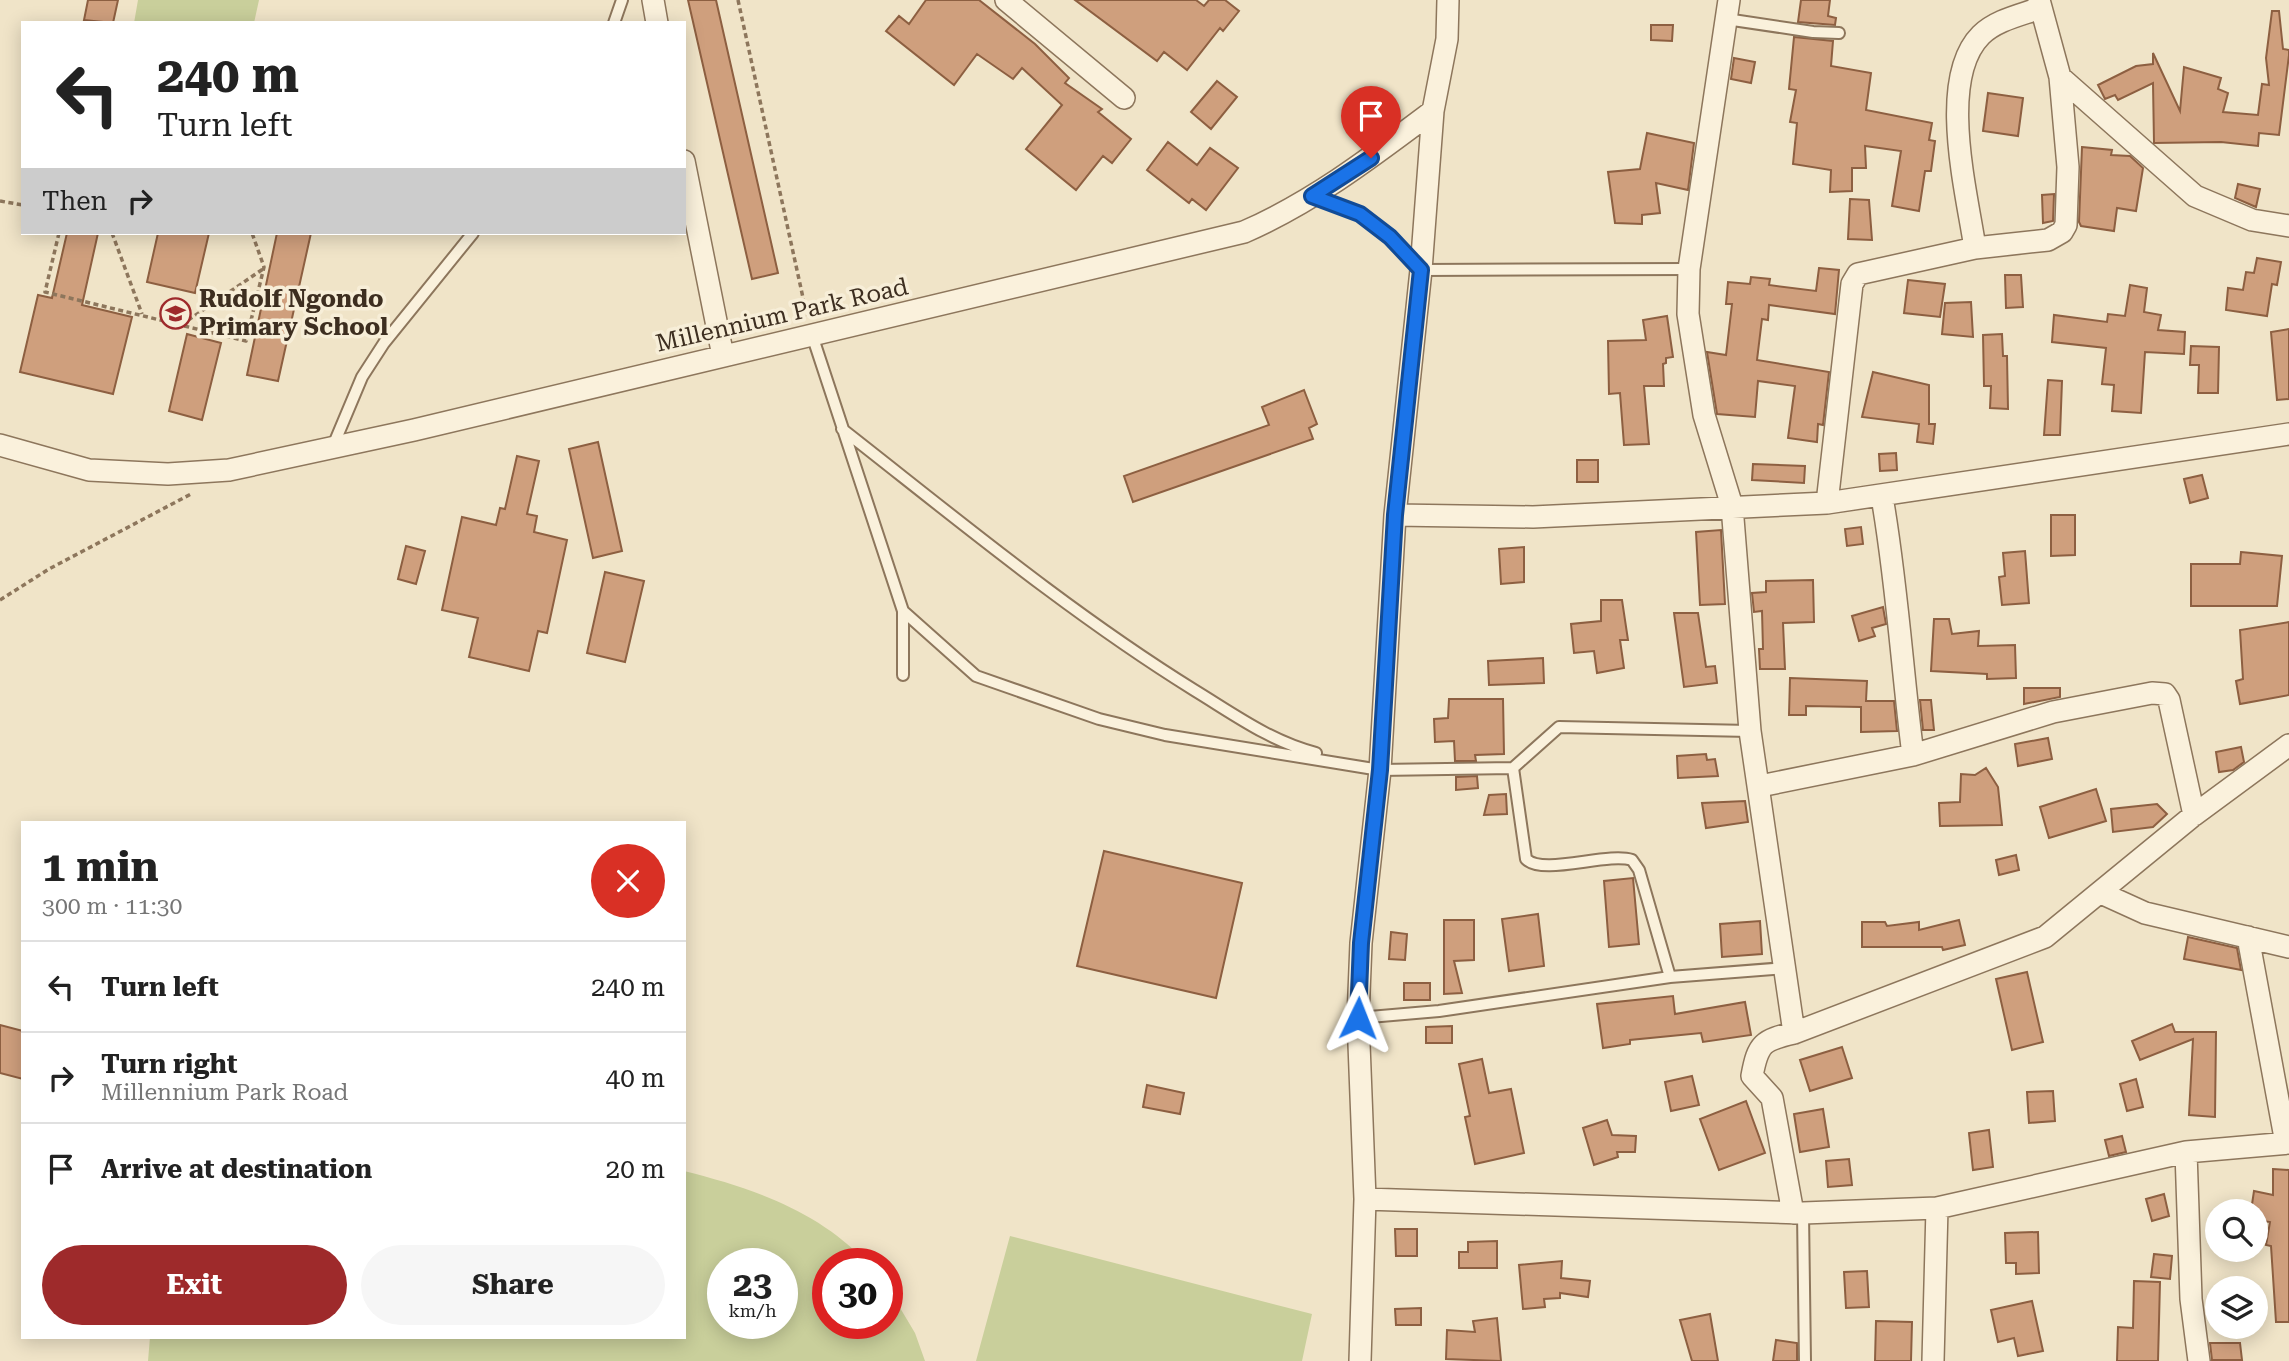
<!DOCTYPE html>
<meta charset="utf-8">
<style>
body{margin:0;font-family:"Roboto Serif",serif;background:#f6f6f6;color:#222;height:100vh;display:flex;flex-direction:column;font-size:26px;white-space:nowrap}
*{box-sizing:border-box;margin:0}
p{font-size:23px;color:#767676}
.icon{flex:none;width:38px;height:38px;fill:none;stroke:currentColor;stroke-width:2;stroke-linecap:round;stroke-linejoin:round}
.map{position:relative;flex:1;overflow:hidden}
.drawer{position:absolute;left:21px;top:821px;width:665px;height:518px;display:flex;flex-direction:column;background:#fff;border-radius:0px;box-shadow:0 4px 18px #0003}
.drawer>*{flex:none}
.guide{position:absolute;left:21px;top:21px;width:665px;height:214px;border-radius:0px;box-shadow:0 4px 18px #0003;background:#fff;color:#222;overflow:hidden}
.fabs{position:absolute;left:2205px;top:1199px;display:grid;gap:14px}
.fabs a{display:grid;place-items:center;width:63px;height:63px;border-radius:50%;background:#fff;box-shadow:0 4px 18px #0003;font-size:35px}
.speed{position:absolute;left:707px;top:1248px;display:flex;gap:14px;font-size:35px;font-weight:700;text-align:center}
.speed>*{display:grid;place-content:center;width:91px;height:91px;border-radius:50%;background:#fff;box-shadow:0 4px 18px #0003;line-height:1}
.speed small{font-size:18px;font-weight:400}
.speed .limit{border:10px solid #d22;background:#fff;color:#111}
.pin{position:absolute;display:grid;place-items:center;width:60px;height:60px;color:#fff;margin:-72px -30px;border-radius:50% 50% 50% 0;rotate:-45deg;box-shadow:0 0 7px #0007}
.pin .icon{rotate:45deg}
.me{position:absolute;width:77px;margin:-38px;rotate:2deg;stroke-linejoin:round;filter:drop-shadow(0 0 5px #0008)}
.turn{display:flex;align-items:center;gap:24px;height:147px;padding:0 21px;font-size:32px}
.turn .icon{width:91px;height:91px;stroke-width:2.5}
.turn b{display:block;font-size:49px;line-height:60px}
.then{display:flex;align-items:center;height:66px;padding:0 21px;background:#0003;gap:14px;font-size:26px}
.round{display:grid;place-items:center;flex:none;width:74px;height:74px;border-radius:37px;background:#f6f6f6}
.overview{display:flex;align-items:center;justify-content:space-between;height:119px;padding:0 21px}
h1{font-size:42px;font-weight:700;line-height:52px}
.primary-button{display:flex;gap:14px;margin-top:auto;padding:14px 21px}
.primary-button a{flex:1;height:80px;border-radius:42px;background:#9e2a2b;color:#fff;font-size:28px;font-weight:700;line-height:80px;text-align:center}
.primary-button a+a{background:#f6f6f6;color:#222}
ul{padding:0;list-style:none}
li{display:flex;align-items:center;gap:21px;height:91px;padding:0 21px;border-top:2px solid #e0e0e0}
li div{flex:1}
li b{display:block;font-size:26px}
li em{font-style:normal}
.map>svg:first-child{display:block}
.green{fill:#c9cf9b;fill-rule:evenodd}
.building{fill:#cf9f7d;stroke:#8d5f41;stroke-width:2}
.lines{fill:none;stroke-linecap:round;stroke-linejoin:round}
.service-casing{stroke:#8d765c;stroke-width:14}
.minor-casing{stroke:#8d765c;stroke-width:24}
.path{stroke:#8d765c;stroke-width:3.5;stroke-dasharray:5 3.5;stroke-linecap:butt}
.service{stroke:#faf1dc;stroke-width:10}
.minor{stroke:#faf1dc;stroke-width:21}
.route-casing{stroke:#114b97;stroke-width:18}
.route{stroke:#1a73e8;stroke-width:12}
.labels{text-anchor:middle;stroke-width:7;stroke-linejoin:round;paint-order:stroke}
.poi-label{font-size:24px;font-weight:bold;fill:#3d2e20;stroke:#f7eed8;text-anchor:start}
.street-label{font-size:24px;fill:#3d2e20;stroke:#f7eed8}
</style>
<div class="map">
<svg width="2289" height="1361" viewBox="0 0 2289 1361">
<rect width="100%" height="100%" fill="#f0e4c8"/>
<!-- green -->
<path class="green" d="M138 0H259L254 23H134Z
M684 1171C752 1188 819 1211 867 1263L828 1264V1323H887V1286L915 1333 925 1361H148L150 1337H684ZM723 1264H782V1323H723Z
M1010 1236 1312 1314 1302 1361H976Z"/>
<!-- building -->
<path class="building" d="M88 0H118L113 23 84 20Z
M688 0H716L778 273 752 279Z
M926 0H979L1035 44 1069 78 1065 83 1102 109 1098 112 1131 139 1112 163 1103 156 1076 190 1026 149 1062 105 1022 68 1013 79 977 54 954 85 886 31 899 16 909 24Z
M1075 0H1196L1204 6 1209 0H1225L1239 11 1223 31 1220 28 1187 70 1164 52 1157 61Z
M1801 0H1830L1828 16 1836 18 1835 25 1798 22Z
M2272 11H2279L2283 49 2289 50V55L2279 135 2259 133 2258 146 2221 142 2154 143 2153 83 2118 100 2115 95 2105 99 2098 85 2136 66 2153 64V53L2180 111 2184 67 2221 78 2218 89 2228 93 2223 112 2258 115 2262 84 2269 85 2266 58Z
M1651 25H1673L1672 41 1651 40Z
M1794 37 1833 41 1831 66 1871 73 1866 110 1932 123 1929 140 1935 141 1931 171H1925L1919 211 1892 206 1901 151 1865 146 1866 168H1852V191L1830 192 1831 170 1793 164 1797 123 1790 122 1796 90 1789 89Z
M1734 58 1755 62 1751 83 1731 79Z
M1217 81 1237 97 1211 129 1191 112Z
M1988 93 2023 98 2018 136 1983 131Z
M1647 133 1694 143 1688 190 1656 183 1660 213 1642 215V224L1615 223 1608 172 1640 169Z
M1168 142 1197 165 1210 148 1238 168 1206 210 1192 199 1189 203 1147 170Z
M2082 147 2112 150 2111 155 2130 156 2143 168 2136 211 2117 208 2114 231 2081 226 2079 222Z
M2238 184 2260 189 2256 207 2235 198Z
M2054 194 2053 221 2043 223 2042 195Z
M1850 199 1869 200 1872 240 1848 239Z
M67 233H98L82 305 132 317 113 394 20 372 38 295 52 298Z
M158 233H209L195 293 147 282Z
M277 233H311L278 381 247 375Z
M2257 258 2281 262 2277 285 2272 284 2267 316 2226 310 2228 288 2243 290 2246 272 2254 273Z
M1819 268 1839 270 1835 314 1769 305 1768 320 1762 319 1757 360 1829 372 1823 425 1818 424 1817 442 1788 438 1795 386 1758 381 1755 417 1717 414 1707 352 1726 355 1732 304H1726L1728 282 1750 284 1751 277 1770 279 1769 285 1816 291Z
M2005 275H2021L2023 307 2006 308Z
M1908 280 1945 284 1940 317 1904 313Z
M2130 285 2147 288 2144 312 2161 315 2158 330 2185 332 2184 354 2145 352 2141 413 2112 411 2114 385 2102 384 2106 348 2052 342 2054 315 2107 322 2108 314 2125 316Z
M1971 302 1973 337 1942 334 1945 303Z
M1667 316 1673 357 1666 358V363L1663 364 1664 386H1644L1649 444 1624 445 1620 393 1609 394 1608 341 1646 340 1643 320Z
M2289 329V399L2277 400 2271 332Z
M187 334 221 343 202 420 169 411Z
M2002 334 2003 356H2007L2008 409 1990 408 1991 386H1984L1983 335Z
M2191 346 2219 347 2218 393H2198L2199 365H2190Z
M1873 372 1929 385V424H1935L1933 444 1917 442 1919 424 1862 417Z
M2048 380 2062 381 2060 435H2044Z
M1304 390 1317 424 1309 428 1313 439 1133 502 1124 476 1269 425 1262 407Z
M598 442 622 551 593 558 569 449Z
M1896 453 1897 470 1880 471 1879 454Z
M517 456 539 461 527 514 537 516 534 532 567 540 547 633 538 631 529 671 469 657 478 618 442 610 462 517 496 525 500 508 505 509Z
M1577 460H1598V482H1577Z
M1753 464 1805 466 1804 483 1752 480Z
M2202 475 2208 498 2190 503 2184 479Z
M2051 515H2075V555L2051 556Z
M1861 527 1863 544 1847 546 1845 529Z
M1721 530 1725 604 1700 605 1696 532Z
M406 546 425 551 416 584 398 579Z
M1524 547V582L1501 584 1499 549Z
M2025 551 2029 603 2002 605 1999 577 2005 576 2003 553Z
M2241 552 2282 556 2277 606H2191V564H2240Z
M605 572 644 581 625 662 587 653Z
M1813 580 1814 622 1783 623 1785 669H1760L1759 649H1763L1762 611 1754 612 1752 593 1766 592V581Z
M1601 600H1622L1628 640H1620L1624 668 1597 673 1594 651 1574 653 1571 624 1601 621Z
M1883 607 1886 624 1872 628 1875 636 1859 641 1852 616Z
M1674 613H1698L1706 667 1715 666 1717 683 1684 687Z
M1934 619H1949L1952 634 1979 631 1978 646 2015 645 2016 678 1987 679V674L1931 671Z
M2289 622V695L2240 704 2236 681 2243 679 2240 630Z
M1543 658 1544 683 1489 685 1488 661Z
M1790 678 1867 681 1866 701H1894L1897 731 1861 732V707L1806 706V715H1789Z
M2024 688H2060V697L2024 704Z
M1449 699H1503L1504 754 1475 755 1476 761H1455L1454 741 1435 742 1434 719 1448 718Z
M1920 700H1931L1934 730H1923Z
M2048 738 2052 759 2018 766 2015 744Z
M2241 747 2244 762 2233 770 2219 772 2216 752Z
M1706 754 1707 760 1715 759 1718 776 1678 778 1677 756Z
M1986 768 1998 787 2002 825 1940 826 1939 803 1960 802 1961 774 1975 775Z
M1477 776 1478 788 1456 790V777Z
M2096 789 2106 821 2049 838 2040 807Z
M1506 794 1507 814 1484 815 1489 795Z
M1745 801 1748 822 1706 828 1702 803Z
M2157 804 2167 814 2153 827 2113 832 2111 809Z
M1104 851 1242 883 1216 998 1077 966Z
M2016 855 2019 870 1999 875 1996 860Z
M1633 878 1639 944 1609 947 1604 881Z
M1538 914 1544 966 1509 971 1502 919Z
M1444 920H1474V960L1454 961 1462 993 1444 994Z
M1959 920 1965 945 1943 950 1942 947H1862V922H1885L1887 926 1919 922V930Z
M1760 921 1762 954 1722 957 1720 924Z
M1391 932 1407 934 1405 960 1389 959Z
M2188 937 2237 948 2241 970 2184 959Z
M2027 972 2043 1042 2012 1050 1996 979Z
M1404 983H1430V1000H1404Z
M1673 996 1675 1014 1745 1002 1751 1035 1703 1042 1701 1033 1630 1040V1044L1603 1048 1597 1004Z
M2172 1024 2175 1032H2216L2215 1117 2189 1115 2193 1039 2140 1060 2132 1041Z
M0 1025 23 1031V1079L0 1073Z
M1452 1026V1043H1426V1027Z
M1842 1047 1852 1078 1810 1091 1800 1060Z
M1482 1059 1489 1093 1511 1089 1524 1153 1475 1164 1465 1117 1470 1116 1459 1064Z
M1692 1076 1699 1105 1671 1111 1665 1082Z
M2136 1079 2143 1107 2127 1111 2120 1084Z
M1147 1085 1184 1093 1180 1114 1143 1107Z
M2053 1091 2055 1121 2029 1123 2027 1092Z
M1746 1101 1765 1153 1719 1170 1700 1119Z
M1823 1109 1829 1147 1800 1152 1794 1114Z
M1607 1120 1612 1135 1636 1136 1635 1152H1617L1618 1157 1594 1165 1583 1128Z
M1989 1130 1993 1167 1973 1170 1969 1133Z
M2122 1136 2126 1152 2109 1156 2105 1140Z
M1849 1159 1852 1185 1828 1187 1826 1161Z
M2273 1169 2289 1170V1322H2276L2271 1246 2266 1245 2270 1222 2256 1220V1211H2251L2254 1191 2273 1195Z
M2164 1194 2169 1216 2152 1221 2146 1199Z
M1395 1229H1417V1256H1396Z
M2038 1232 2039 1273 2016 1274V1263H2006L2005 1233Z
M1497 1241V1268H1459V1252H1468V1242Z
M2154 1254 2172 1256 2170 1279 2151 1277Z
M1562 1261 1561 1278 1590 1281 1588 1297 1560 1293V1298L1544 1299 1545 1307 1523 1309 1519 1265Z
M1867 1271 1869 1307 1846 1308 1844 1272Z
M2134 1281 2160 1282 2158 1361H2117L2118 1327 2133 1328Z
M2032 1301 2043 1351 2018 1356 2014 1338 1998 1342 1991 1310Z
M1421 1308V1325H1396L1395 1309Z
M1710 1314 1718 1361H1692L1680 1320Z
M1497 1318 1501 1361 1446 1359 1447 1330 1475 1332 1473 1321Z
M1876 1321 1912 1322 1911 1361H1875Z
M1776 1340 1797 1343V1361H1773Z
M2210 1343H2240L2242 1360H2212Z"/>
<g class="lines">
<defs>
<path id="service" d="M1726 19 1813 32 1839 33
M614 23 622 0
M1314 197 1360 214 1389 237 1421 270 1689 269
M812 335 903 611V675
M842 429C957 519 1070 613 1194 690 1235 715 1270 741 1316 753
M333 446 362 377 384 343 473 233
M903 611 976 676 1099 719 1165 735 1380 770 1513 768 1559 727 1750 731
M1513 768 1526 859C1543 876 1607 852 1632 860L1639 870 1670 977
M1358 1018 1439 1011 1670 977 1785 968
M1803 1213 1805 1361"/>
<path id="minor" d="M653 0 657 23
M1006 0 1124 98
M1729 0 1689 269 1688 314 1704 415 1732 506 1750 731 1794 1033
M2060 77 2195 196 2252 220 2289 226
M684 161 723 356
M1975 248C1967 193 1937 79 1981 35 1996 20 2021 15 2040 8
M0 445 89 470 168 474 229 470 414 430 1244 232C1313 202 1373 156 1433 111L1447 39 1448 0
M1882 497C1897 582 1902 669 1913 755
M1827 503 1852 284 1858 274 1975 248 2048 240 2062 232 2066 225 2068 167 2060 77 2039 0
M1395 515 1533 517 1827 503 2289 434
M1760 786 1913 755 2053 712 2152 693 2165 694 2169 700 2194 815
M2101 893 2145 913 2289 947
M2248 937 2286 1143
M2186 1152 2191 1299 2199 1361
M1365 1199 1803 1213 1937 1208 2186 1152 2289 1143
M1793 1213 1772 1098 1752 1076C1758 1043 1763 1040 1794 1033L2045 937 2194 815 2289 745
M1360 1361 1365 1199 1358 1018 1361 943 1380 770 1395 515 1421 270 1433 111
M1933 1361 1937 1208"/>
</defs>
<!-- service casing -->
<use href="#service" class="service-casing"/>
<!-- minor casing -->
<use href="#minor" class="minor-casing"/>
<!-- path -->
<path class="path" d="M738 0 807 316
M0 201 23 205
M59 233 45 292 246 341 264 267 252 233
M112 233 142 314
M181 325 263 269
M0 600 49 569 191 494"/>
<!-- service -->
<use href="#service" class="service"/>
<!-- minor -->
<use href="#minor" class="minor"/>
</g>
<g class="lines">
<defs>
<path id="route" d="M1358 1018 1361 943 1380 770 1395 515 1421 270 1390 237 1360 214 1312 196 1371 158"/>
</defs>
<!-- route casing -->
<use href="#route" class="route-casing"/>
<!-- route -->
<use href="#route" class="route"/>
</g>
<!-- icons -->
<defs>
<symbol id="school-ring" viewBox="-11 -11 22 22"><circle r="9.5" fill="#f7eed8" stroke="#9e2a2b" stroke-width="1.5"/><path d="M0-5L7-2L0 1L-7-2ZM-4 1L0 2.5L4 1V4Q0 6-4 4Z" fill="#9e2a2b"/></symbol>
</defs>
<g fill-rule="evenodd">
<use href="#school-ring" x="158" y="296" width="35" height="35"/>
</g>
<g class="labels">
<!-- poi labels -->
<g class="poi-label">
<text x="199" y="307">Rudolf Ngondo<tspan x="199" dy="28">Primary School</tspan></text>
</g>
<!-- street labels -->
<g class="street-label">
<text transform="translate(782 315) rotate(-13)" y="8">Millennium Park Road</text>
</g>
</g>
</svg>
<div class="fabs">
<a><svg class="icon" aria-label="search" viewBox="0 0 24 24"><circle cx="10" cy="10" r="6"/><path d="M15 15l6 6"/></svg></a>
<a><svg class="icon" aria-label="layers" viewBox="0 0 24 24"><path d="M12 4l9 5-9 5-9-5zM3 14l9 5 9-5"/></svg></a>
</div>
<div class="speed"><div>23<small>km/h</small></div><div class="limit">30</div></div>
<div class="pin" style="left:1371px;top:158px;background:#d93025"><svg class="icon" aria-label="arrive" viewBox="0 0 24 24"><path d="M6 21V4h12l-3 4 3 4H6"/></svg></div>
<svg class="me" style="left:1358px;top:1018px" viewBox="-20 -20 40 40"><path d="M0-17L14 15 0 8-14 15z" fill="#1a73e8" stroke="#fff" stroke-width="4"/></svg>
<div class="guide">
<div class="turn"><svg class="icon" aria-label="left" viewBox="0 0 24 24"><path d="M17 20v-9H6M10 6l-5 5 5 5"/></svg><div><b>240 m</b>Turn left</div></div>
<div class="then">Then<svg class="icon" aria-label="right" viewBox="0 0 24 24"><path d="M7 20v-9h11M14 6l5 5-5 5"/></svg></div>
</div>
<section class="drawer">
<div class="overview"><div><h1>1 min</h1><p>300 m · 11:30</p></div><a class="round" style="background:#d93025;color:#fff"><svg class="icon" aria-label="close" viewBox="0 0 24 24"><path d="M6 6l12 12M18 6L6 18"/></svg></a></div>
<ul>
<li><svg class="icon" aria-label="left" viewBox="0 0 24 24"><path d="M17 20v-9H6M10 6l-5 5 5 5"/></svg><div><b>Turn left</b></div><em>240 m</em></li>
<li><svg class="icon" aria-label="right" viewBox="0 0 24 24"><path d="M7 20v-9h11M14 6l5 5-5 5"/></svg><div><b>Turn right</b><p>Millennium Park Road</p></div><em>40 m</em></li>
<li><svg class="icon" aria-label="arrive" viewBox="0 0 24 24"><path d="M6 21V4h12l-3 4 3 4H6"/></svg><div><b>Arrive at destination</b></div><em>20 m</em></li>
</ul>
<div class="primary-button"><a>Exit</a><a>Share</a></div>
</section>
</div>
